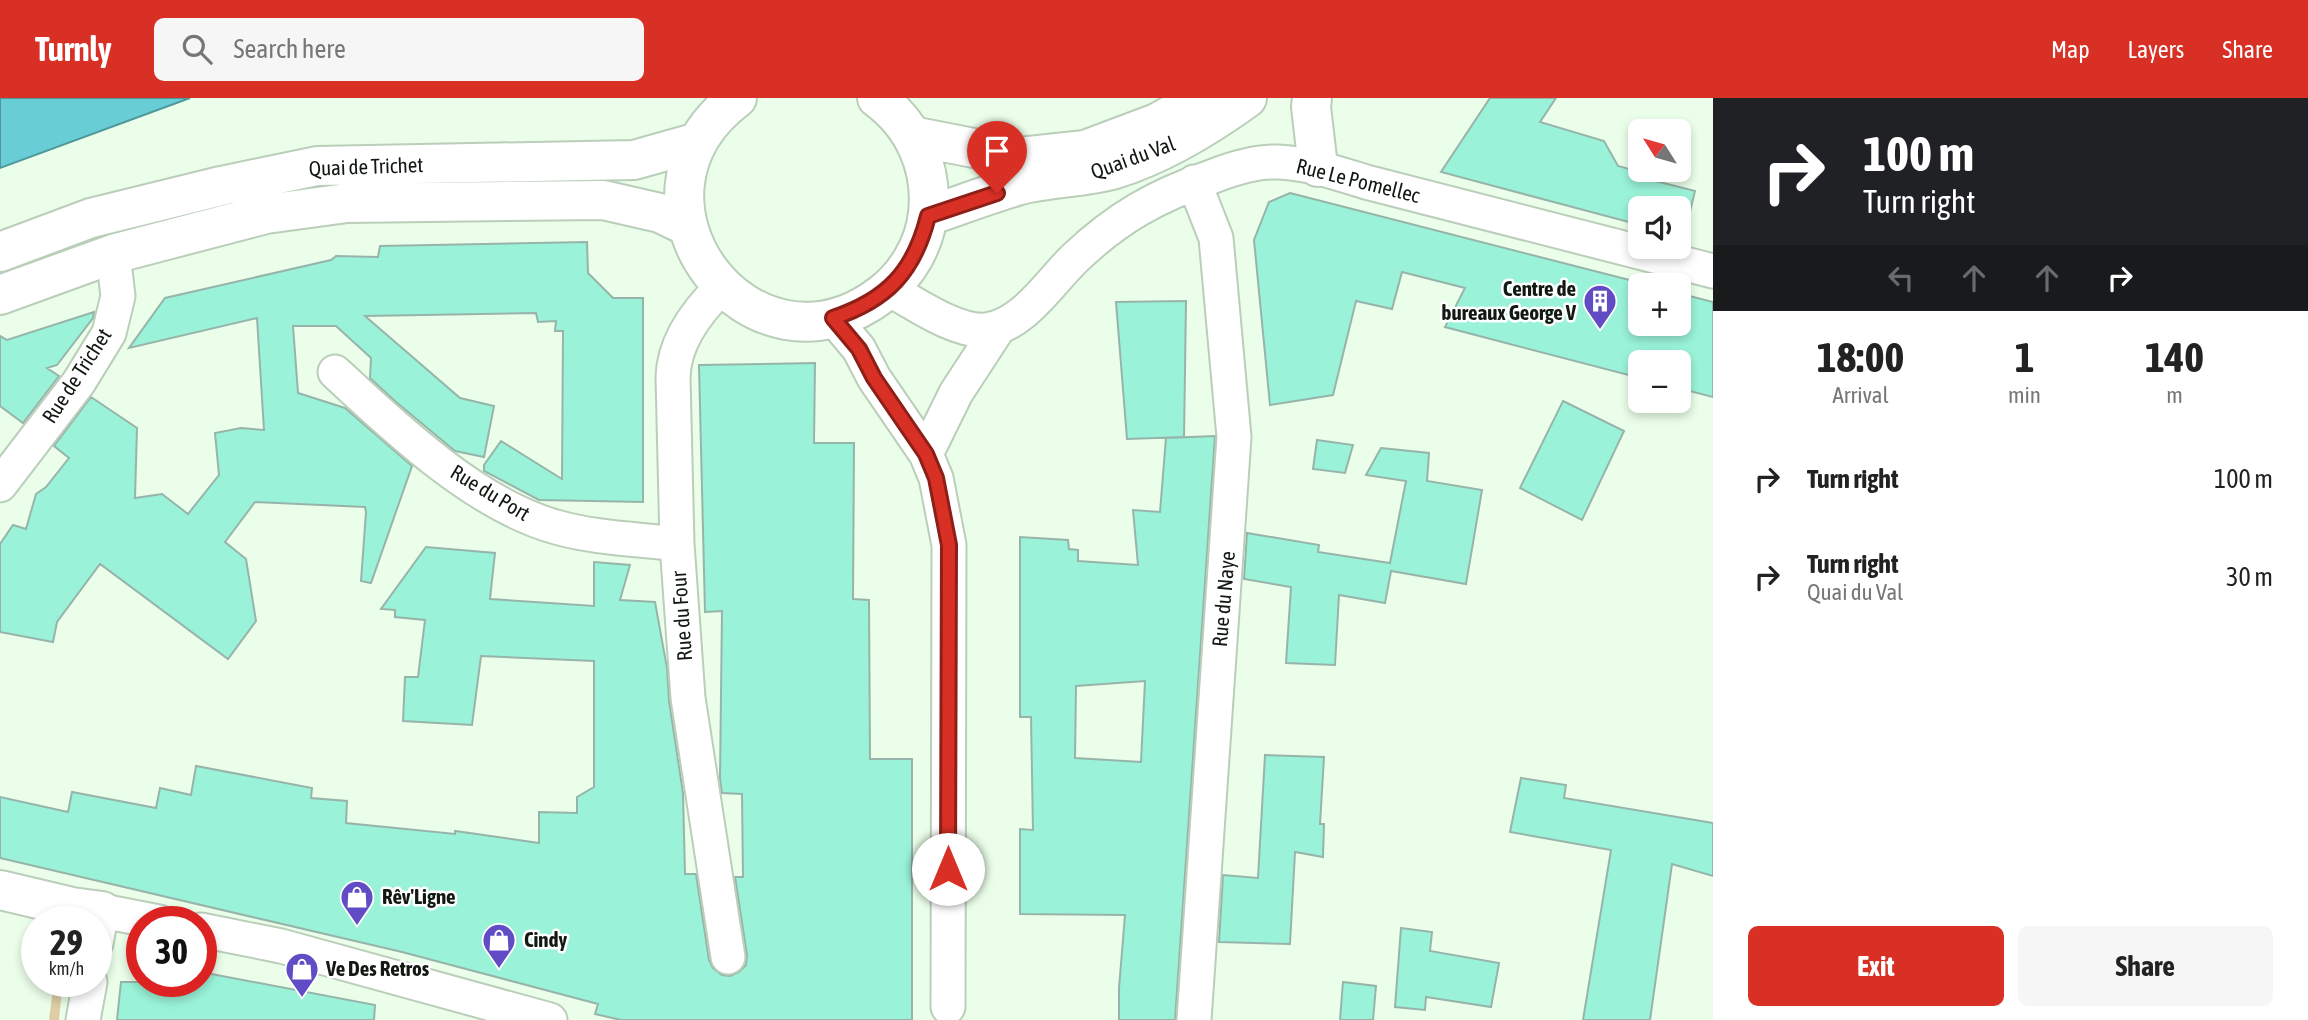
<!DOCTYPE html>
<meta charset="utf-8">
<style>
body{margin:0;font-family:"Asap Condensed",sans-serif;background:#f6f6f6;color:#222;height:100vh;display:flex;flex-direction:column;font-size:26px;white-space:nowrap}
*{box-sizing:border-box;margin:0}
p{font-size:23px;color:#767676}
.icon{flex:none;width:38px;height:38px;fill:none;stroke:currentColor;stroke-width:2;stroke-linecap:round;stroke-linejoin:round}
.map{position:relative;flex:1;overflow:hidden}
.details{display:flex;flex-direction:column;background:#fff;width:595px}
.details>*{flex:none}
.hud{background:#202124;color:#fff;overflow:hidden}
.needle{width:46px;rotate:307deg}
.buttons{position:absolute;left:1628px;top:21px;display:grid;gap:14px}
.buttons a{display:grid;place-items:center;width:63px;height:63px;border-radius:10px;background:#fff;box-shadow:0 4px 10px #0003;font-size:35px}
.speed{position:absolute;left:21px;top:808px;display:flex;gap:14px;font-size:35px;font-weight:700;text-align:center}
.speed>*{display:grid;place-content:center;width:91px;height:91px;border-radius:50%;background:#fff;box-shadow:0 4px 10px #0003;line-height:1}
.speed small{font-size:18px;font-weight:400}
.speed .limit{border:10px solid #d22;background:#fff;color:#111}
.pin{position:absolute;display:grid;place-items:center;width:60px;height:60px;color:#fff;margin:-72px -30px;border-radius:50% 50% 50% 0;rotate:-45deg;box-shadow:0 0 7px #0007}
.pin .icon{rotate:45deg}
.me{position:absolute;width:77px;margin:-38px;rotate:0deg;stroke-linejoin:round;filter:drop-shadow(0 0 5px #0008)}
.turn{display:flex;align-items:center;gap:24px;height:147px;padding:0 35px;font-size:32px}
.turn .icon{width:91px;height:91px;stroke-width:2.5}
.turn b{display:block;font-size:49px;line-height:60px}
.lanes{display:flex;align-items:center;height:66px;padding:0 35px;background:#0003;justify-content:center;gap:35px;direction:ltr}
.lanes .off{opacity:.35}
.eta{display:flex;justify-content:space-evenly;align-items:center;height:119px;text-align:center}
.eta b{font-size:42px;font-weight:700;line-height:49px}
.button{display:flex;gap:14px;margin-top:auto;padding:14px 35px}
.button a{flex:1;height:80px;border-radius:10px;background:#d93025;color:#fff;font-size:28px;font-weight:700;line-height:80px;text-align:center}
.button a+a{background:#f6f6f6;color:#222}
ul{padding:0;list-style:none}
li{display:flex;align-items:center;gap:21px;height:98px;padding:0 35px}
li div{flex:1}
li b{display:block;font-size:26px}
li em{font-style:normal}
header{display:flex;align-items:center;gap:42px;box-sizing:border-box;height:98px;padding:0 35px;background:#d93025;color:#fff}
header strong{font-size:33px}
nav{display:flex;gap:38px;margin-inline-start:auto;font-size:24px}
.search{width:490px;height:63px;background:#f6f6f6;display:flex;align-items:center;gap:18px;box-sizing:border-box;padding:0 24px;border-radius:10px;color:#767676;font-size:26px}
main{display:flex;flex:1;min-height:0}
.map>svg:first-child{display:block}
.green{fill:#dfcea5}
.water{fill:#68cdd4;stroke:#4e979a;stroke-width:2}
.building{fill:#9af3d8;stroke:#97b4aa;stroke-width:2;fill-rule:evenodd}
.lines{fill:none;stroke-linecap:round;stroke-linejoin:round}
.street-casing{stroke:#baceba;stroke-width:37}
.secondary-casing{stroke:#baceba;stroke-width:42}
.street{stroke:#fff;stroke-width:33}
.secondary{stroke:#fff;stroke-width:38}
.route-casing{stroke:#8d1f18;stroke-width:18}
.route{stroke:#d93025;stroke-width:12}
.labels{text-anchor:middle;stroke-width:5;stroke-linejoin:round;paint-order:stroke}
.street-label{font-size:21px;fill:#121912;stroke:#fff}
.poi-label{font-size:21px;font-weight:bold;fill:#121912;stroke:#fff;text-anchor:start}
</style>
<header>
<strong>Turnly</strong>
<div class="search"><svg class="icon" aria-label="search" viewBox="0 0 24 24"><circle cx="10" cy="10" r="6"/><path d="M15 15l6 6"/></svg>Search here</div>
<nav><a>Map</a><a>Layers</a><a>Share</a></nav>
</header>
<main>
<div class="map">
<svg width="1713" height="922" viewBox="0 0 1713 922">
<rect width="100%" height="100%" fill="#eafee9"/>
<!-- green -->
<path class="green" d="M53 891 62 892 59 922H49Z"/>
<!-- water -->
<path class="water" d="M0 0H190L0 70Z"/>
<!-- building -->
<path class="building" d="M1490 0H1556L1540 24 1604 43 1618 68 1640 74V79L1695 93 1684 138 1678 137V110H1640V127L1441 74Z
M1290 95 1649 187H1640V226H1678V195L1713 204V299L1678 290V264H1640V280L1445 229 1465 190 1402 174 1392 211 1356 203 1333 297 1270 307 1254 142 1269 104Z
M587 144 588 175 613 200H643V404L539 402 484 373V367L501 343 562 381 563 233H555L556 223 538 224 536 215 365 218 460 300 494 308 484 359 455 353 396 304 370 280 371 260 336 228H293L298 295 345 310 412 368 371 485 361 483 366 414 365 409 255 404 225 444 246 461 256 523 228 561 100 466 57 524 53 544 0 534V446L13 427 26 431 36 396 46 389 69 360 54 348 91 299 137 330 135 400 162 396 188 416 219 377 215 335 241 330 264 332 257 220 129 250 165 200 331 162 336 158 378 159 380 148Z
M1186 203 1184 339 1127 341 1116 204Z
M94 214 93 220 57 267 47 270 59 278 23 325 0 308V238L7 242Z
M815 265 814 345H854L853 501 869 502 870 661H912V922H621L595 916 598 906 402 854 0 760V699L68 714 72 694 156 710 160 690 191 697 196 668 312 690 311 700 347 703 346 725 455 736V733L539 745V714L577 715V699L594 689V563L481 558 472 627 403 623 405 579H418L425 522 395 519V512L381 511 426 449 495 455 490 501 594 508V464L630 467 620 502 655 504 667 570 669 603 683 695 685 776H696L709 862 713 870 722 877 730 878 739 874 746 867 747 857 735 779H743L742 696 722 695 720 681 722 513 705 514 699 267Z
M1563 303 1624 333 1582 422 1520 390Z
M1215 338 1175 922H1119V890L1125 817 1020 816V731L1033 732 1031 619H1020V439L1068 442 1069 451 1078 452V463L1138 467 1133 412 1160 414 1166 340ZM1145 583 1141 664 1075 660 1076 588Z
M1317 342 1353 347 1345 375 1313 371Z
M1381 350 1429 355 1427 383 1482 392 1466 486 1391 473 1385 505 1339 497 1335 567 1286 565 1291 489 1244 481 1247 435 1319 447 1318 454 1390 465 1406 383 1366 377Z
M1265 657 1324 659 1320 726H1324L1323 759 1295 754 1290 846 1219 844 1223 777 1258 780Z
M1521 680 1566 687 1564 700 1713 725V778L1672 766 1650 922H1583L1611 752 1510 734Z
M1401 830 1432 834 1430 853 1499 865 1491 909 1426 899 1425 912 1395 909Z
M201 874 375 907 374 922H117L121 884H201Z
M1343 884 1376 888 1373 922H1340Z"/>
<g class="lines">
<defs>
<path id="street" d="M722 189C697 213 674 244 673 279L677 446 688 600 728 859
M889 191C914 205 957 235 986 232 1023 228 1050 184 1075 160 1117 120 1156 98 1211 79 1231 71 1255 63 1278 64 1308 65 1337 75 1366 84L1713 173
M833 220 859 251 874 280 926 356 936 380 949 447 948 909
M335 274C394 329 476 407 556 429 594 440 637 441 677 446
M926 356 956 295 999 229
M0 387 79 284 109 235 118 198 113 156
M201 832 281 848 550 922
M96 845 102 813 159 824
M83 922 90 884
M1194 922 1234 339 1216 140 1194 84"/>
<path id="secondary" d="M737 0C603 101 751 296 882 196 907 177 925 146 928 115 933 70 914 27 877 0
M1312 0 1311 9 1318 69
M912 38 1020 59 1085 52 1157 25 1201 0
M928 118C958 108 989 96 1020 87 1051 79 1084 80 1115 71 1163 56 1207 29 1247 0
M0 154 91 120 221 88 317 68 634 62 698 44
M0 197 113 156 266 116 347 105 603 102 660 115 687 128
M0 792 72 809 102 813"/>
</defs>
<!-- street casing -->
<use href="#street" class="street-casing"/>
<!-- secondary casing -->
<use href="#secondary" class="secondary-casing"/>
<!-- street -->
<use href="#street" class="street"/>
<!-- secondary -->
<use href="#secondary" class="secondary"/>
</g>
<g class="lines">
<defs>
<path id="route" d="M948 771 949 447 936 380 926 356 874 280 859 251 833 220C887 202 914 174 928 118L997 95"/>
</defs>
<!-- route casing -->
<use href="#route" class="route-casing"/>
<!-- route -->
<use href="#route" class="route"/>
</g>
<!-- icons -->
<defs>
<symbol id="building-pin" viewBox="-11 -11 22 30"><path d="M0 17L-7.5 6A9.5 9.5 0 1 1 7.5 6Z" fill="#624cc5" stroke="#fff"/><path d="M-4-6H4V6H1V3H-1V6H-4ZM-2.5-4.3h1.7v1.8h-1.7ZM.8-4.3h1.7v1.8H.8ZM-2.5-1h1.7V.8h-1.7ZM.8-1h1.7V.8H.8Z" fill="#fff"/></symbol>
<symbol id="shop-pin" viewBox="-11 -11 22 30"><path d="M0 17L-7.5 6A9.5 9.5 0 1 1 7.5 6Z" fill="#624cc5" stroke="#fff"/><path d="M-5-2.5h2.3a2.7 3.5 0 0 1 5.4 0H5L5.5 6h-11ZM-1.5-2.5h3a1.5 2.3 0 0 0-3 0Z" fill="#fff"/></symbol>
</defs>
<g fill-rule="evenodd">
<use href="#building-pin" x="1581" y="184" width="38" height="52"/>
<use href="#shop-pin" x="338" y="780" width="38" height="52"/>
<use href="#shop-pin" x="480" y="823" width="38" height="52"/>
<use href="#shop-pin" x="283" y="852" width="38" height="52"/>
</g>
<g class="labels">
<!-- street labels -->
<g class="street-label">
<text transform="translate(1133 60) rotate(-20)" y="7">Quai du Val</text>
<text transform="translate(366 69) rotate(-2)" y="7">Quai de Trichet</text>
<text transform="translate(1358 83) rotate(14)" y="7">Rue Le Pomellec</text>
<text transform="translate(77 278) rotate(-57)" y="7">Rue de Trichet</text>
<text transform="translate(490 395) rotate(31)" y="7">Rue du Port</text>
<text transform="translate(1224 501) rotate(-85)" y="7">Rue du Naye</text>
<text transform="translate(682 518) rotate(-94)" y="7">Rue du Four</text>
</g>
<!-- poi labels -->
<g class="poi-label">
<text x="1576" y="198" text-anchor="end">Centre de<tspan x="1576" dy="24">bureaux George V</tspan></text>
<text x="382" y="806">Rêv'Ligne</text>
<text x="524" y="849">Cindy</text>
<text x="326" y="878">Ve Des Retros</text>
</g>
</g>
</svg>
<div class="buttons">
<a><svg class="needle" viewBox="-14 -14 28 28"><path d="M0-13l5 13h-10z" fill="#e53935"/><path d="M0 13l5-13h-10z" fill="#767676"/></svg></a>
<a><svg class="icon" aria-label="sound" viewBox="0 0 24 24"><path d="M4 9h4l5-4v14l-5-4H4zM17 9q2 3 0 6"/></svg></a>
<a>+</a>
<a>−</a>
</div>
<div class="speed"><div>29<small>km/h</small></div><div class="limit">30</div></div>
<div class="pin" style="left:997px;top:95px;background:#d93025"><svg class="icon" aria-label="arrive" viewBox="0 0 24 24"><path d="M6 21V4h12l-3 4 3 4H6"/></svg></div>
<svg class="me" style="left:948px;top:771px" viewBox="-20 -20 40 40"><circle r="19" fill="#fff"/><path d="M0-13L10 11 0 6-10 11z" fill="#d93025"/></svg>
</div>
<section class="details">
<div class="hud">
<div class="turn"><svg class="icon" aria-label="right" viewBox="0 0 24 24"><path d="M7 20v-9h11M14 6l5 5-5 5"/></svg><div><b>100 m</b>Turn right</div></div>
<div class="lanes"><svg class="icon off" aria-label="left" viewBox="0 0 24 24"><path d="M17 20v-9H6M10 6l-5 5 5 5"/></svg><svg class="icon off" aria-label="ahead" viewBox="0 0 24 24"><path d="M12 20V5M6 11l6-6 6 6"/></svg><svg class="icon off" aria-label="ahead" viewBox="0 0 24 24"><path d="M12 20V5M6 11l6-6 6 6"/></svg><svg class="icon" aria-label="right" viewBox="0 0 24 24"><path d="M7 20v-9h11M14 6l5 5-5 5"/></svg></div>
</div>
<div class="eta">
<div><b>18:00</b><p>Arrival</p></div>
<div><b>1</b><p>min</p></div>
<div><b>140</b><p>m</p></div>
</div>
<ul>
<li><svg class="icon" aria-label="right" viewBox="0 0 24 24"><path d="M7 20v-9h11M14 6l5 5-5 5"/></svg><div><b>Turn right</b></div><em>100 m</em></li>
<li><svg class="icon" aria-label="right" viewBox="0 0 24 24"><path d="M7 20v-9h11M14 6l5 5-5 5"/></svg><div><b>Turn right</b><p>Quai du Val</p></div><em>30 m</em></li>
</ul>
<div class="button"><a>Exit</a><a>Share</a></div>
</section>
</main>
